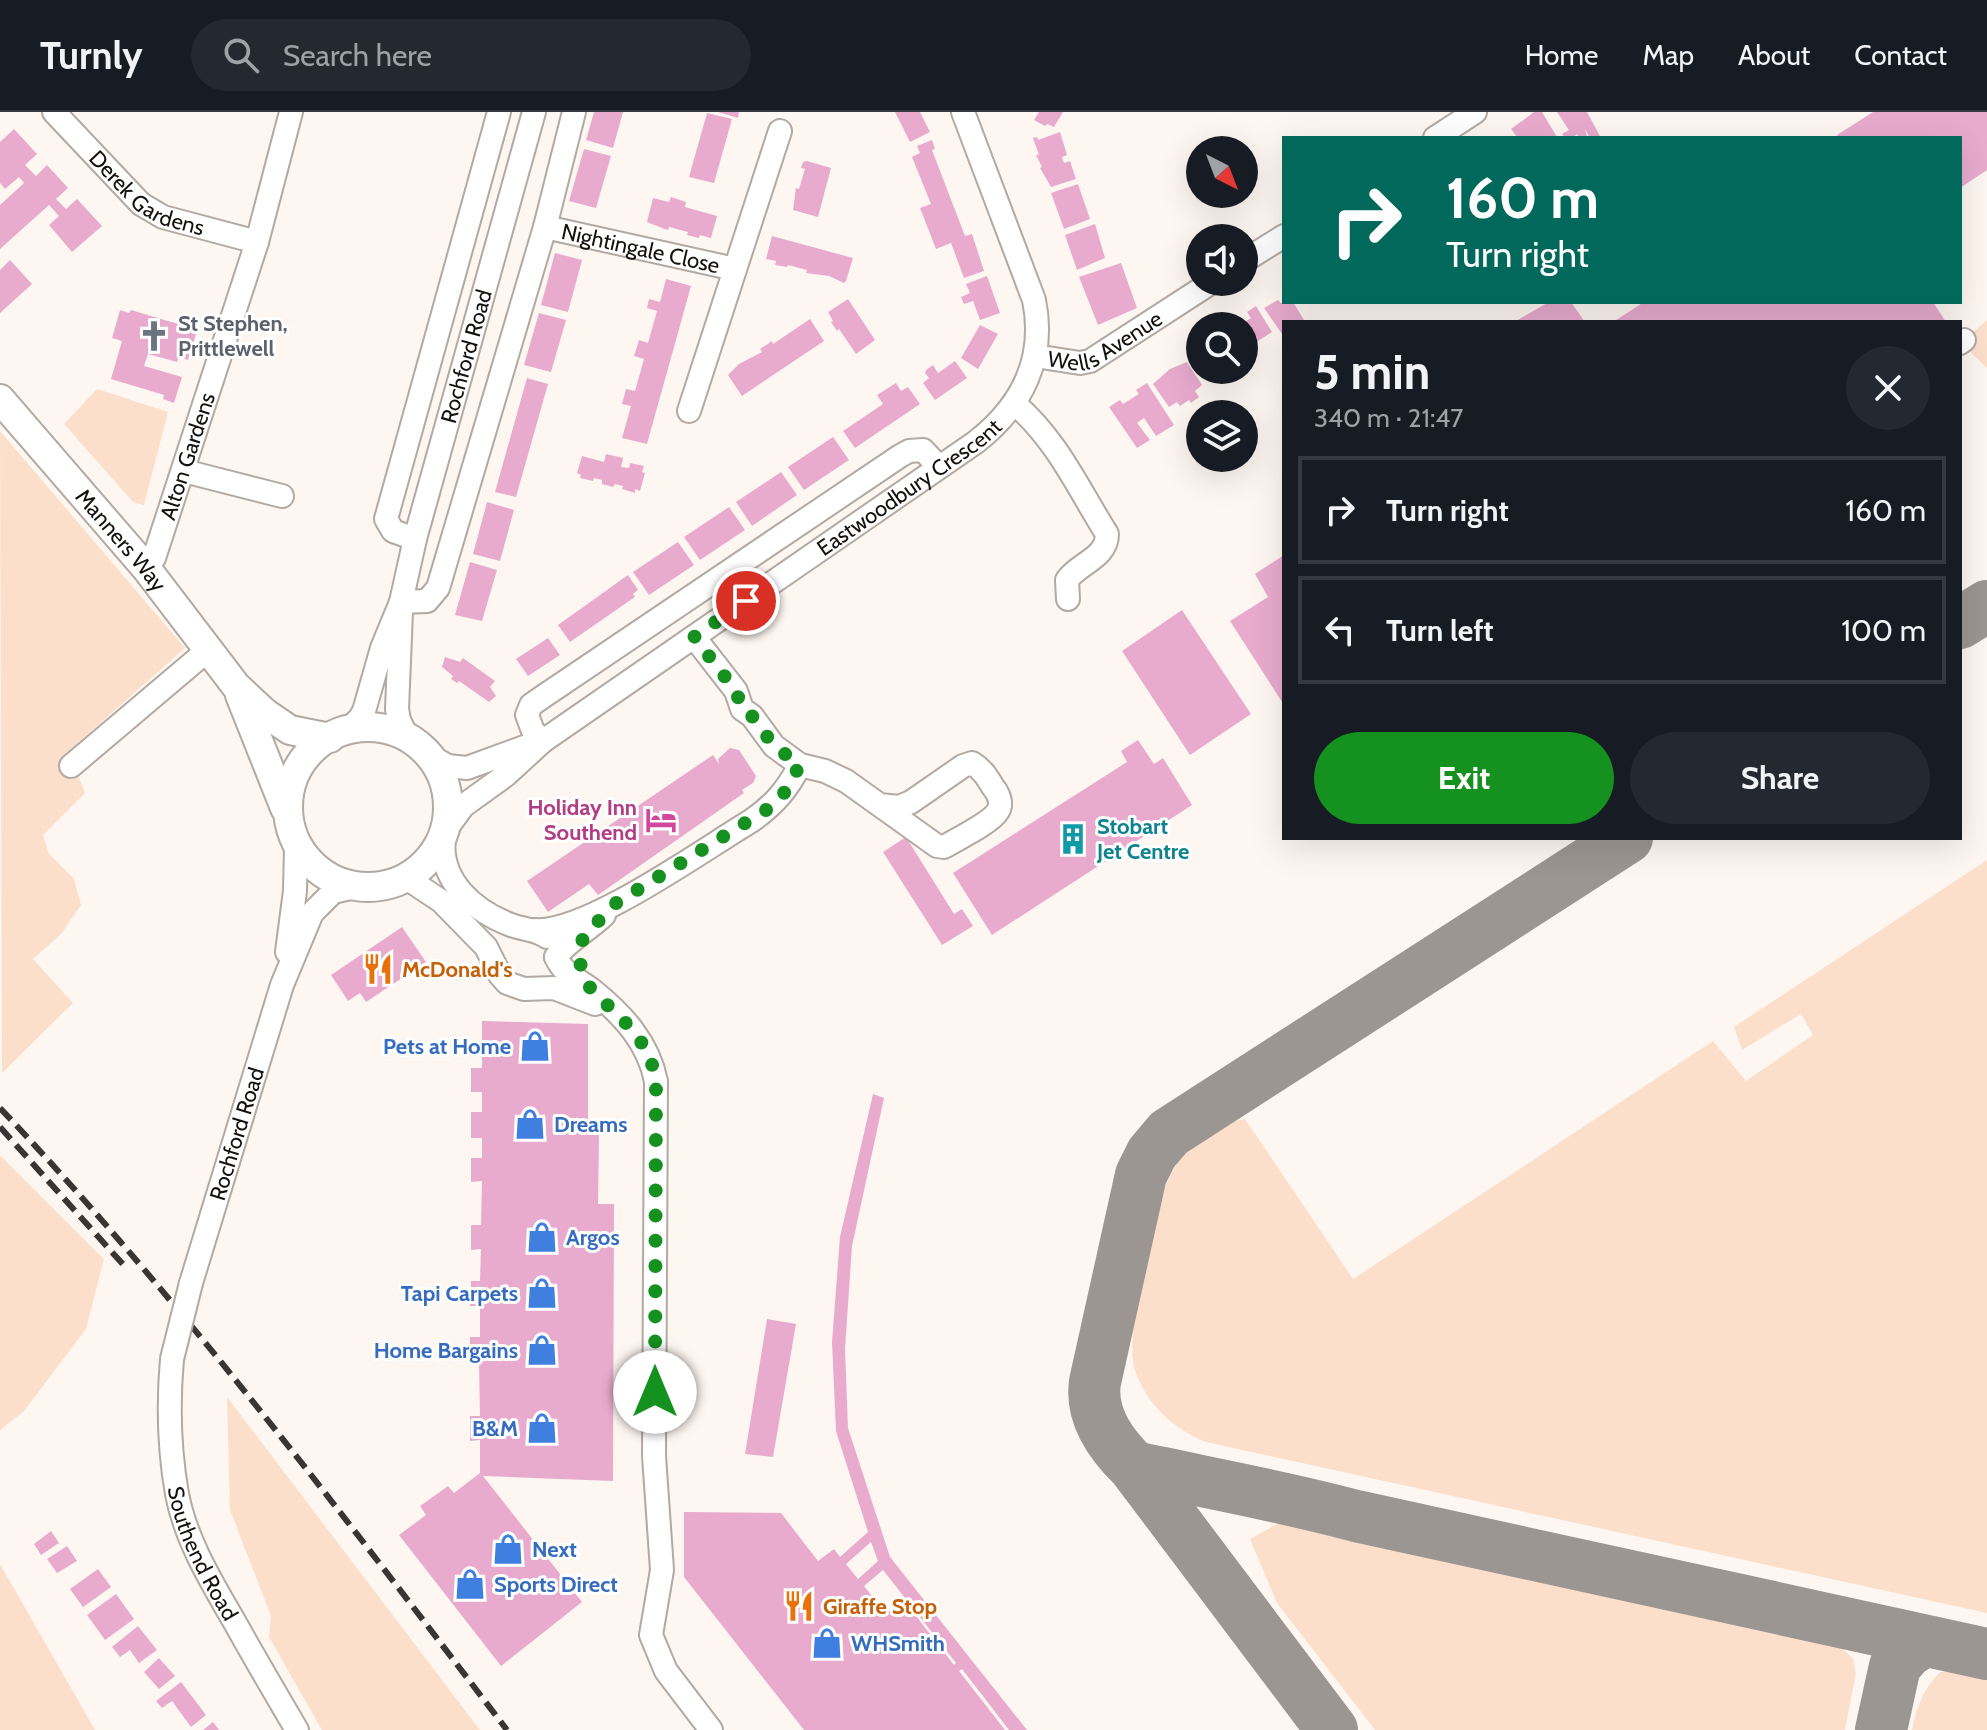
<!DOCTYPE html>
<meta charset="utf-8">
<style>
body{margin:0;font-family:Cabin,sans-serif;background:#242831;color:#f1f3f6;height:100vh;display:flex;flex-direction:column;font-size:30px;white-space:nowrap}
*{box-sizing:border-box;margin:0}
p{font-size:26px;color:#9ea1a6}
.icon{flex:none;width:44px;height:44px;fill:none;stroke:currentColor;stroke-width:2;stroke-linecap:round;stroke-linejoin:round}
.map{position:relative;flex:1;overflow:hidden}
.panel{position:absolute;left:1282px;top:208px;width:680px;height:520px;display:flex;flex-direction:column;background:#171b24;border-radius:0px;box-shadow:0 8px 32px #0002}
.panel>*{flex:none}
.banner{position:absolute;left:1282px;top:24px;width:680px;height:168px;border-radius:0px;box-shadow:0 8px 32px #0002;background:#00695c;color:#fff;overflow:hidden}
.needle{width:52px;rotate:138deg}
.controls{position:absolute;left:1186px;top:24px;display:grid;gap:16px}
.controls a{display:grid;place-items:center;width:72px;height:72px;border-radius:50%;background:#171b24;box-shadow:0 8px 32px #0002;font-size:40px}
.pin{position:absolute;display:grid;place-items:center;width:68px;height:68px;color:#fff;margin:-34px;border:4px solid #fff;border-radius:50%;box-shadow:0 2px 8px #0007}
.me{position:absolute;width:88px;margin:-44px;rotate:0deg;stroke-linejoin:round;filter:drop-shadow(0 0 6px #0008)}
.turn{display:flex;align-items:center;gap:28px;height:168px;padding:0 32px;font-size:36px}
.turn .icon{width:104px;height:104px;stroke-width:2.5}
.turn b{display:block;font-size:56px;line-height:68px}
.round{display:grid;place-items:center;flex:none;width:84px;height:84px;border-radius:42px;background:#242831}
.summary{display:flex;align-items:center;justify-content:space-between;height:136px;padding:0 32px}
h1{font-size:48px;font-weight:700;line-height:60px}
.cta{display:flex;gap:16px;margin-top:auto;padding:16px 32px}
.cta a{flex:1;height:92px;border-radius:48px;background:#15911f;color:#fff;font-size:32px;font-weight:700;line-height:92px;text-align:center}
.cta a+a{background:#242831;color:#f1f3f6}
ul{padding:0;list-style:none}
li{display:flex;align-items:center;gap:24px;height:108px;margin:0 16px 12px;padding:0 16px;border:4px solid #363941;border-radius:0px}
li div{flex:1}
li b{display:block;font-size:30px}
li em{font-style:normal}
header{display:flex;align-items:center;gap:48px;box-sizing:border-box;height:112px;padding:0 40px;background:#171b24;border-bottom:2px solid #363941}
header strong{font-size:38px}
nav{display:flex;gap:44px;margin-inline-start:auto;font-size:28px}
.search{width:560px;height:72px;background:#242831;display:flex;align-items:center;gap:20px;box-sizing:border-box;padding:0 28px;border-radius:44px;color:#9ea1a6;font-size:30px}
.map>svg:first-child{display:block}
.green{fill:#fcdfcb}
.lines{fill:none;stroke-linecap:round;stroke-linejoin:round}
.taxiway{stroke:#9c9692;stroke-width:52}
.building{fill:#e8abce;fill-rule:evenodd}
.minor-casing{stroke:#b2a9a3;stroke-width:26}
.major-casing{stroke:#b2a9a3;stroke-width:32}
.minor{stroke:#fff;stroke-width:22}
.major{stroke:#fff;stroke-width:28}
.rail{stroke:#393533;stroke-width:6;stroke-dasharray:16 8;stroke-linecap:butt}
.minor-bridge-casing{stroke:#b2a9a3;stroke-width:26;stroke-linecap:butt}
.minor-bridge{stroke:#fff;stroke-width:22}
.route{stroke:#15911f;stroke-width:14;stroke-dasharray:0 25.2}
.labels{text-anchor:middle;stroke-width:6;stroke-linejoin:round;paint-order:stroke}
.street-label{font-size:22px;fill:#13100e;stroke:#fff}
.worship-label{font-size:22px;font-weight:bold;fill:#5b616d;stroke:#fff;text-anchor:start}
.hotel-label{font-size:22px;font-weight:bold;fill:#b23c85;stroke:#fff;text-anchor:end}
.culture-label{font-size:22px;font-weight:bold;fill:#0d838f;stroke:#fff;text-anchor:start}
.food-label{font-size:22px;font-weight:bold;fill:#c56008;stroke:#fff;text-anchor:start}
.shop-label{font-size:22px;font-weight:bold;fill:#366cbe;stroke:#fff;text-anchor:start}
</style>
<header>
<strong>Turnly</strong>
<div class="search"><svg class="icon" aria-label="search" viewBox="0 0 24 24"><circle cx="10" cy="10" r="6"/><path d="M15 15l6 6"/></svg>Search here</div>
<nav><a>Home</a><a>Map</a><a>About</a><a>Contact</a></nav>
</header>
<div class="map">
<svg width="1987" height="1618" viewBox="0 0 1987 1618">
<rect width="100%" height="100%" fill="#fef6f1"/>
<!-- green -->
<path class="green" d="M1987 208V256L1961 231Z
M97 277 168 300 144 393 133 390 64 312Z
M0 319 185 536 62 645 78 663 85 681 43 723 49 742 74 767 81 793 61 822 33 847 73 891 2 961Z
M1987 748V1501L1206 1330C1175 1318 1145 1291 1135 1258 1123 1221 1154 1120 1164 1078 1181 1038 1201 1015 1245 1007L1353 1167 1713 929 1746 969 1813 923 1801 902 1742 938 1734 915Z
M0 1043 104 1147 86 1217 24 1299 0 1318Z
M227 1285 480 1618H322L269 1525 271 1504 230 1398Z
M1293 1403 1830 1524 1853 1547 1856 1561 1845 1618H1375L1277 1491 1250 1427Z
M0 1452 95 1618H0Z
M1961 1559 1987 1566V1618H1912C1917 1594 1923 1578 1940 1560Z"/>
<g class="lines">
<!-- taxiway -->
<path class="taxiway" d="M1960 511 1987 494
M1134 1355C1208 1371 1282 1384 1356 1404L1987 1542
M1332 1618 1134 1355C1110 1332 1090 1304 1095 1270L1141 1063 1152 1041 1169 1021 1627 726
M1881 1618 1895 1554 1907 1540 1924 1529"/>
</g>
<!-- building -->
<path class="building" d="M594 0H623L613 36 586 28Z
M718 0H739L738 6Z
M895 0H920L930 20 910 30Z
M1039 0H1063L1054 15 1047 12 1045 14 1034 8Z
M1534 0H1542L1557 25 1518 26 1511 17Z
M1557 0H1587L1601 26H1590L1585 17 1587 25 1585 26H1579L1577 22 1572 26H1565L1562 22 1569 18Z
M1873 0H1987V58L1960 76V26H1839L1837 23Z
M707 1 732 7 714 71 689 65Z
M14 17 37 42 25 53 36 64 47 53 68 76 56 87 66 97 77 87 102 114 72 140 49 113 59 104 49 93 0 137V93L24 71 19 65 5 77 0 71V30Z
M1060 20 1067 43 1062 45 1064 51 1070 49 1076 67 1051 75 1040 56 1042 55 1036 43H1039L1033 26 1037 25 1038 28Z
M932 28 935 37 932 38 965 124 972 122 984 159 964 166 951 131 936 137 920 96 931 92 912 45 920 41 917 34Z
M584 37 611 44 596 96 569 89Z
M807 49 831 56 818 105 793 98 796 76 799 77 805 57 801 56 803 50Z
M1078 72 1090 107 1064 117 1051 81Z
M671 85 686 90 685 95 717 104 711 126 700 123 699 126 687 123 688 120 669 115 668 118 662 116 647 110 653 86 669 90Z
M1095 112 1105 146 1077 158 1065 123Z
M772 124 853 146 846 169 844 171 829 164 806 161 807 158 788 153 787 155 775 153 776 149 766 147Z
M555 141 582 148 568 200 541 193Z
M10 148 32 172 0 201V158Z
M1121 151 1137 196 1098 213 1079 165Z
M987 164 1000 201 980 208 973 189 964 192 961 185 970 181 966 172Z
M666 167 691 174 647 332 622 326 631 294 622 292 626 277 635 279 644 247 634 244 639 228 648 231 657 199 647 196 649 187 660 190Z
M848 187 875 228 856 242 839 217 837 219 831 210 833 209 828 200Z
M1278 188 1281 191 1293 190 1304 208 1284 210 1282 222 1264 196Z
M1549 190H1571L1585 210H1514Z
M1644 190H1933L1946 210H1613Z
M1256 194 1272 220 1244 238V214H1239L1251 206 1247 200Z
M120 198 129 201 131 198 188 215 187 219 196 222 188 248 179 245 177 250 148 242 144 254 182 265 174 291 163 287 164 283 111 267 122 229 112 226Z
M539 201 566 208 551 260 524 253Z
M810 207 824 229 742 284 728 263 739 252 762 240 760 237 772 229 773 232Z
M980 213 998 222 978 257 961 246Z
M955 249 967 266 935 288 923 271 929 266 925 261 926 258 933 253 938 261Z
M1200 249V258H1239L1223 269 1217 260 1205 267 1195 252Z
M1187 250 1202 273 1195 279 1199 285 1191 291 1189 288 1180 294 1177 290 1169 295 1153 272 1170 257Z
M527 266 548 272 516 385 495 380Z
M896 271 901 279 908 275 920 292 855 336 843 319 883 292 877 283Z
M1147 271 1174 313 1156 324 1144 306 1137 311 1150 328 1137 336 1109 295 1120 288 1123 292 1139 282 1136 278Z
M833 325 849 348 804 378 788 355Z
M606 342 623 346 621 355 629 356 630 351 644 354 642 360 645 361 640 379 635 377V381L622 377 623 374 615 372 613 375 602 372V368L594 366 593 369 580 366 581 363 577 361 582 344 604 350Z
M781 360 797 383 752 414 736 390Z
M487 390 514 398 500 449 473 442Z
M729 395 745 418 700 448 684 425Z
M678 430 694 453 649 483 633 460Z
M1284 443V593L1230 509 1268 485 1255 462Z
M470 450 497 458 482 509 455 503Z
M628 463 638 478 633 482 635 485 570 530 558 513Z
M1182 498 1251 602 1190 643 1122 539Z
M548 526 560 543 528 564 516 547Z
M445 545 460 550 463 546 495 569 490 575 496 584 489 590 459 569 457 571 451 567 453 564 442 555Z
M1138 628 1154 652 1163 646 1192 693 992 823 953 761 1127 650 1121 639Z
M730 636 739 638 756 664 753 671 742 678 744 681 598 783 589 772 548 800 527 769 713 643 719 652 718 647Z
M906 725 954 802 962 797 973 814 942 833 883 740Z
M402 815 426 850 366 890 360 881 348 889 331 863Z
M482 909 588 912V1023H599L598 1092H614L613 1369 483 1364 582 1490 501 1554 399 1423 426 1403 420 1394 448 1374 454 1381 480 1361V1328L470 1329V1304H480L479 1250H470V1225H480V1194H470L471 1169H480L481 1137 471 1138V1113H481L482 1069 471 1070V1046H482V1026H471V1000H482V980H471V956H482Z
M873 982 884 986 852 1134 845 1237 848 1316 890 1445 1027 1618H1009L962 1557 959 1559 1005 1618H804L684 1465V1400L781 1401 818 1449 834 1437 840 1445 868 1420 836 1319 832 1230 840 1125ZM871 1430 878 1449 858 1467 846 1452ZM883 1458 956 1551 954 1553 913 1500 884 1499 864 1474Z
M767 1207 796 1212 773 1345 745 1342Z
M51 1419 59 1431 41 1443 34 1432Z
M67 1434 77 1449 57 1461 47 1447Z
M98 1457 111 1475 83 1495 70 1477Z
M116 1482 134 1507 105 1528 87 1503Z
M138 1514 157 1538 139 1551 130 1538 120 1545 112 1535Z
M159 1546 175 1564 159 1577 144 1560Z
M181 1570 206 1603 191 1615 172 1589 162 1596 156 1589Z
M213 1610 219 1618H203Z"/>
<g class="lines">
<defs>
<g id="minor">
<path id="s1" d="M54 0 141 92 163 105 257 130"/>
<path d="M1435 26 1475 0"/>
<path id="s2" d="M545 115 735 157"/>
<path d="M1244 149 1284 124"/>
<path d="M1960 231 1964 228"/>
<path id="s3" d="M1035 244 1080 251 1090 249 1212 170"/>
<path d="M1015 292C1057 328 1078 376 1107 422 1107 446 1079 451 1067 468L1068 487"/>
<path d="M689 299 780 19"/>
<path d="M184 359 282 384"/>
<path d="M415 427 393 419 386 407 499 0"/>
<path id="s4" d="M146 456 154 446 257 130 291 0"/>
<path d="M401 490 427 489 438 476 545 115 574 0"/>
<path d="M401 500 397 597 399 608 406 623"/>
<path d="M694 525 736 579 742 597 752 604 774 634 800 653 825 659 846 669 937 734 944 735C957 727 991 711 998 699 1003 691 998 681 993 675 987 665 982 657 972 651L963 654 911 690 899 695 880 693"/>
<path id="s5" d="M347 619 360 606 364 599 382 536 401 490 415 427 534 0"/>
<path d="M543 629 533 619 527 603 531 593 544 584 900 344 909 339 923 338 939 355"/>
<path d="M430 644 448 654 467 656 538 630"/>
<path d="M71 654 208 538"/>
<path id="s6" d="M447 716 463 694 506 663 543 629 976 330C1022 294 1046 247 1034 188L963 0"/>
<path d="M444 727C439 769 474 799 511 813 524 818 536 817 547 825"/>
<path d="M396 769H411L441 789 486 835 500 863 507 871 524 877 554 876 595 892"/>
<path d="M535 818C586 822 704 737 751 709 774 693 787 678 800 653"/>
<path d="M287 840 295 779 296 734"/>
<path d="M556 845C564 863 578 867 592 878 623 903 648 930 656 969L654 1344 662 1458 651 1523 666 1559 711 1618"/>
<path d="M556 845C565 831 591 816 604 803"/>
<path id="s7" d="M191 1171 282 873 312 801 333 780 359 774"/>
<path id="s8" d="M172 1247C168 1292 169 1337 177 1382 186 1430 214 1474 238 1516 257 1550 277 1584 297 1618"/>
</g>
<g id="major">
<path id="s9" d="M0 287 146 456 236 574 265 601 290 618 330 626"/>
<path d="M240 583 285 696"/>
<circle cx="368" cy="695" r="80"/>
</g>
</defs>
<!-- minor casing -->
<use href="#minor" class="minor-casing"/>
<!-- major casing -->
<use href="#major" class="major-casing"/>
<!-- minor -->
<use href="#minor" class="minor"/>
<!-- major -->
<use href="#major" class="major"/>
<!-- rail -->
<path class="rail" d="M0 996C184 1191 345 1406 507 1618
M0 1015 128 1158"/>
<defs>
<path id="minor-bridge" d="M172 1247 191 1171"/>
</defs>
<!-- minor-bridge casing -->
<use href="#minor-bridge" class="minor-bridge-casing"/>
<!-- minor-bridge -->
<use href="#minor-bridge" class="minor-bridge"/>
</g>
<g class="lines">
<!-- route -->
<path class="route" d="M655 1280 656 969 650 944 634 919 591 877 582 863 579 841 583 826 613 793 771 695 784 681 800 653 774 634 752 604 742 597 736 579 694 525 746 489"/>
</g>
<!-- icons -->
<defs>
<symbol id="church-bare" viewBox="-9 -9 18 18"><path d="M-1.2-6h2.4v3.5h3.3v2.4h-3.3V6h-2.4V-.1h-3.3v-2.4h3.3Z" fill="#6b7280" stroke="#fff" stroke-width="2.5" paint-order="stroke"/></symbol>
<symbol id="hotel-bare" viewBox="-9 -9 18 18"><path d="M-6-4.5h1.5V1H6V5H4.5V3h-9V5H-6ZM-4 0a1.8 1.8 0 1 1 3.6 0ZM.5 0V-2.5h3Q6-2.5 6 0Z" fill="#d1479c" stroke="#fff" stroke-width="2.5" paint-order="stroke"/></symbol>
<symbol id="building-bare" viewBox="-9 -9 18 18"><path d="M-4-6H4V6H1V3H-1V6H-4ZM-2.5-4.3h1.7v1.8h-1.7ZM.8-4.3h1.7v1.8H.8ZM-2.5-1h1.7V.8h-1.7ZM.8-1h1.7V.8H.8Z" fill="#0f9aa8" stroke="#fff" stroke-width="2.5" paint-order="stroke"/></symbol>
<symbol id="restaurant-bare" viewBox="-9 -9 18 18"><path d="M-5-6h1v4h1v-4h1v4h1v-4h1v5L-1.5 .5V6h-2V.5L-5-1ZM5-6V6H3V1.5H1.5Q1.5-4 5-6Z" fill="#e8710a" stroke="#fff" stroke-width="2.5" paint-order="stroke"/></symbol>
<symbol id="shop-bare" viewBox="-9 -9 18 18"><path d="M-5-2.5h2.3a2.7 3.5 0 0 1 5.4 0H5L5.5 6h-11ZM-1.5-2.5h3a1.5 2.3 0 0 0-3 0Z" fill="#3f7fe0" stroke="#fff" stroke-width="2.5" paint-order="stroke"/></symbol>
</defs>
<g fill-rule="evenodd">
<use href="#church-bare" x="132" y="202" width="44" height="44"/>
<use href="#hotel-bare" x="639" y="686" width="44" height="44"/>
<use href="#building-bare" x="1051" y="705" width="44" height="44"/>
<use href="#restaurant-bare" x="356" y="835" width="44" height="44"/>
<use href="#shop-bare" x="513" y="912" width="44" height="44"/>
<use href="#shop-bare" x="508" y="990" width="44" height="44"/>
<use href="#shop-bare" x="520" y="1103" width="44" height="44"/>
<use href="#shop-bare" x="520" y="1159" width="44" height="44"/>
<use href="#shop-bare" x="520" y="1216" width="44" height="44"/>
<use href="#shop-bare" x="520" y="1294" width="44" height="44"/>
<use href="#shop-bare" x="486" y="1415" width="44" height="44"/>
<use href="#shop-bare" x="448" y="1450" width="44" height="44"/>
<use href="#restaurant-bare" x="777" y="1472" width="44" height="44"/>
<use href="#shop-bare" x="805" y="1509" width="44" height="44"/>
</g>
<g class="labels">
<!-- street labels -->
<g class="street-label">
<text dy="8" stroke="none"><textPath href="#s1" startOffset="126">Derek Gardens</textPath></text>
<text dy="8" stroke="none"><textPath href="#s2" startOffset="98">Nightingale Close</textPath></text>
<text dy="8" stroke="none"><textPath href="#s3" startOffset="76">Wells Avenue</textPath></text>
<text dy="8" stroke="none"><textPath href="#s5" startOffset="396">Rochford Road</textPath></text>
<text dy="8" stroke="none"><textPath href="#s4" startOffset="120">Alton Gardens</textPath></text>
<text dy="8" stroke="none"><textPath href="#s6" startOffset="576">Eastwoodbury Crescent</textPath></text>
<text dy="8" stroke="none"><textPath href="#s9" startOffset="186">Manners Way</textPath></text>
<text dy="8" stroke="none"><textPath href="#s7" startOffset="156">Rochford Road</textPath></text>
<text dy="8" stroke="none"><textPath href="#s8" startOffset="200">Southend Road</textPath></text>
</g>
<!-- worship labels -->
<g class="worship-label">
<text x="178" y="219">St Stephen,<tspan x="178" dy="25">Prittlewell</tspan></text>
</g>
<!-- hotel labels -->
<g class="hotel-label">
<text x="637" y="703">Holiday Inn<tspan x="637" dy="25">Southend</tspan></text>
</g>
<!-- culture labels -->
<g class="culture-label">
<text x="1097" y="722">Stobart<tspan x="1097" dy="25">Jet Centre</tspan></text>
</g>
<!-- food labels -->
<g class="food-label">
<text x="402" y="865">McDonald's</text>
<text x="823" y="1502">Giraffe Stop</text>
</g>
<!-- shop labels -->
<g class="shop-label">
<text x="511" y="942" text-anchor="end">Pets at Home</text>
<text x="554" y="1020">Dreams</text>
<text x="566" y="1133">Argos</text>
<text x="518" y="1189" text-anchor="end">Tapi Carpets</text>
<text x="518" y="1246" text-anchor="end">Home Bargains</text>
<text x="518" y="1324" text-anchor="end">B&amp;M</text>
<text x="532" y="1445">Next</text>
<text x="494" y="1480">Sports Direct</text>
<text x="851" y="1539">WHSmith</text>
</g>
</g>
</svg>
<div class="controls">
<a><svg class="needle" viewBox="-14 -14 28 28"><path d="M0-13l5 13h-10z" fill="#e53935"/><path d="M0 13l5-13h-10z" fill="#9ea1a6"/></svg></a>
<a><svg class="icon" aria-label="sound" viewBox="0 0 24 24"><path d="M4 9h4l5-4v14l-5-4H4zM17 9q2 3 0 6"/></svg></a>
<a><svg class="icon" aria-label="search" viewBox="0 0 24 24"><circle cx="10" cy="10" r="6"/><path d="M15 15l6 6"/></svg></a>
<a><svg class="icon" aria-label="layers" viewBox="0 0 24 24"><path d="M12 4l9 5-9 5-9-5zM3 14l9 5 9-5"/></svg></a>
</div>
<div class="pin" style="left:746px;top:489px;background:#d93025"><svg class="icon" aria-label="arrive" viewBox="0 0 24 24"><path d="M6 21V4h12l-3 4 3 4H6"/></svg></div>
<svg class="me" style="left:655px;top:1280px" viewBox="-20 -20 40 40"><circle r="19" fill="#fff"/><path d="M0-13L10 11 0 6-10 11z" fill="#15911f"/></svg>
<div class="banner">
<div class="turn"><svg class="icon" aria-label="right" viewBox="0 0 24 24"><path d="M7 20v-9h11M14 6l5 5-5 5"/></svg><div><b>160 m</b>Turn right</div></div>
</div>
<section class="panel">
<div class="summary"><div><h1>5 min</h1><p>340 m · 21:47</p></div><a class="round"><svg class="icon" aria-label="close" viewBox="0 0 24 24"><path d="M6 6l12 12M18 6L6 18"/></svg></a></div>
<ul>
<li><svg class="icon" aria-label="right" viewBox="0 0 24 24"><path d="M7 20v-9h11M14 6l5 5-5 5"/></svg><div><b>Turn right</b></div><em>160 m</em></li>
<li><svg class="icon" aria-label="left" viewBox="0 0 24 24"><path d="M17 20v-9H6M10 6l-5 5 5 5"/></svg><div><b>Turn left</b></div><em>100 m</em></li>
</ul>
<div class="cta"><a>Exit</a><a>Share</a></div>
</section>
</div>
